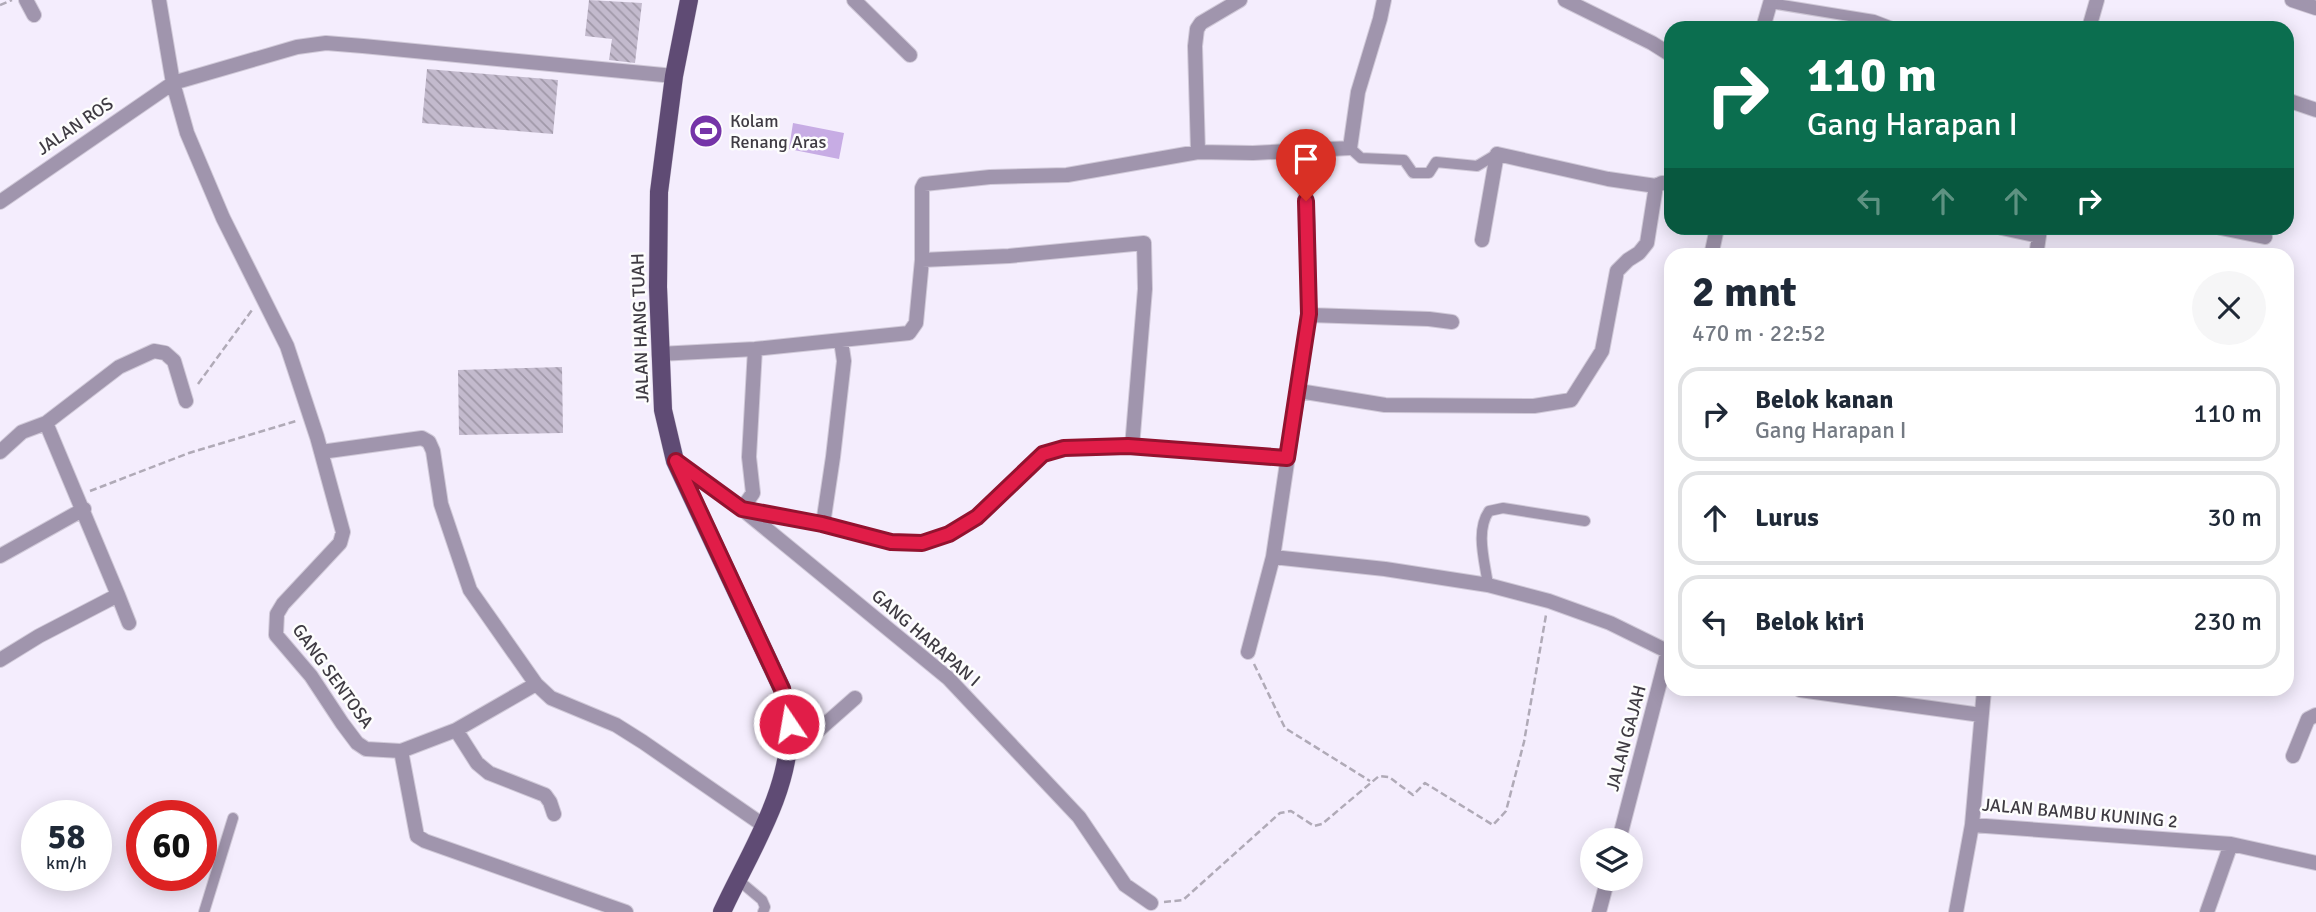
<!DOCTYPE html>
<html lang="id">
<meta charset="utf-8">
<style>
body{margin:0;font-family:Signika,sans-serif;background:#f6f6f7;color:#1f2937;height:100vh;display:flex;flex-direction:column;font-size:26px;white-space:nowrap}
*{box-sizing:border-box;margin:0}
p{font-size:23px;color:#747a83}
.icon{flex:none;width:38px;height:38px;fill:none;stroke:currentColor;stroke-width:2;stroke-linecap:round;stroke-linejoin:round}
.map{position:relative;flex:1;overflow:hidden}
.side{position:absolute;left:1664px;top:248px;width:630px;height:448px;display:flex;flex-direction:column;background:#fff;border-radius:21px;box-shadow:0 4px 18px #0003}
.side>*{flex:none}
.guide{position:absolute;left:1664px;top:21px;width:630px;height:214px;border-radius:21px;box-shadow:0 4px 18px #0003;background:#0b6e4f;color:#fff;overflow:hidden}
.controls{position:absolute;left:1580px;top:828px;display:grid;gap:14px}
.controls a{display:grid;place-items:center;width:63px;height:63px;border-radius:50%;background:#fff;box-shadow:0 4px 18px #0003;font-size:35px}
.speed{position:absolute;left:21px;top:800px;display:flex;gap:14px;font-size:35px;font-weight:700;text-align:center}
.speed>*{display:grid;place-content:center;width:91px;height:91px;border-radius:50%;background:#fff;box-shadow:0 4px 18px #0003;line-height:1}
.speed small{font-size:18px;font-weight:400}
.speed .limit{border:10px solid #d22;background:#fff;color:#111}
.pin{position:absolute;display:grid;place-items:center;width:60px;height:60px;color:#fff;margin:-72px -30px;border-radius:50% 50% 50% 0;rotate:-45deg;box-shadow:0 0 7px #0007}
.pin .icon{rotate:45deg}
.me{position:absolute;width:77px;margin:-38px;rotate:348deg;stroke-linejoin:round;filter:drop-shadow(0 0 5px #0008)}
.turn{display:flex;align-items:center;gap:24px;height:147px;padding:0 28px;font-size:32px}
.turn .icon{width:91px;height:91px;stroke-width:2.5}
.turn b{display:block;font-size:49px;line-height:60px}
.lanes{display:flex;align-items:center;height:66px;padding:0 28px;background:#0003;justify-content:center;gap:35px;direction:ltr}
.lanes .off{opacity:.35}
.round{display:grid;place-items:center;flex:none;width:74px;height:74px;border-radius:37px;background:#f6f6f7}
.overview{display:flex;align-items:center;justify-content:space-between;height:119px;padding:0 28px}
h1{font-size:42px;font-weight:800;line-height:52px}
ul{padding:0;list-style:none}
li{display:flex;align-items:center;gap:21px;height:94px;margin:0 14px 10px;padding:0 14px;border:4px solid #e0e1e3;border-radius:21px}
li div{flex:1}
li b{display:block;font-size:26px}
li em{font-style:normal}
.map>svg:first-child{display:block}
.water{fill:#c7ace4}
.building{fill:url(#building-back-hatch)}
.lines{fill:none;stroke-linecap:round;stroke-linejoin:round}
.service-casing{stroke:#d0c9d8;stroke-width:12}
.minor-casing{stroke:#d0c9d8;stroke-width:16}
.primary-casing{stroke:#d0c9d8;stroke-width:19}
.path{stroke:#b0aab7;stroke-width:2.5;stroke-dasharray:7 3.5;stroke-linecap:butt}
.service{stroke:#a095ad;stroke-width:10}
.minor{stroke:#a095ad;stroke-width:14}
.primary{stroke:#5f4b74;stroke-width:18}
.route-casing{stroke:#92132f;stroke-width:18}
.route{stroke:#e11d48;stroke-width:12}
.labels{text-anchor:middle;stroke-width:5;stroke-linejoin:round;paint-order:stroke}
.poi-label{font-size:18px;fill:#3f3b43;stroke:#fdfdfd;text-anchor:start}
.street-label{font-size:18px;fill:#3f3b43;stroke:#fdfdfd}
</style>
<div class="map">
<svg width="2316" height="912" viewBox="0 0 2316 912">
<defs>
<pattern id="building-back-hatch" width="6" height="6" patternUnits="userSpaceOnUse" patternTransform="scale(1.75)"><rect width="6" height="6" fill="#c3bacd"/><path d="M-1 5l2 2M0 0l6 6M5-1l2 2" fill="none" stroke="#a098a8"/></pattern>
</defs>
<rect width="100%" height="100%" fill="#f4edfd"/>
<!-- water -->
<path class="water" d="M793 123 844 133 839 159 789 149Z"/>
<!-- building -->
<path class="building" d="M589 0 642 3 635 63 609 60 612 39 585 36Z
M427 69 558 80 553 134 422 123Z
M562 367 563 433 459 435 458 370Z"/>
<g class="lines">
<defs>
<path id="service" d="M1770 3 1874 20 1895 28
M1350 148 1361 158 1404 160 1413 173H1429L1436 162 1477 166 1497 154
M1488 585C1485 562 1475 531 1489 511L1503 508 1585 521
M737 879 762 900 765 907 763 912
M204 912 233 818"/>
<path id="minor" d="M26 0 34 15
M159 0 173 83 187 133 223 218 287 346 317 437 343 532 340 543 283 604 277 614 276 635 311 676 342 723 357 743 366 749 401 751 456 730 477 763 489 773 545 795 550 802 554 814
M854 0 910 55
M1565 0 1652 43 1671 55
M2292 0 2316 8
M1763 28 1771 0
M2089 28 2097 0
M2287 100 2316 110
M1198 152 1195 46 1197 29 1201 23 1240 0
M0 202 173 83 297 47 326 43 363 46 674 76
M2002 228 2039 236
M2221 228 2265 237
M1482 240 1497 154 1608 179 1656 186 1662 183H1671
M1711 256 1717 228
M2036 256 2040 229
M922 260 1009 256 1144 243 1145 289 1132 447
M1309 315 1429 319 1452 322
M755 349 749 457 753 493 742 509 823 524 833 457 844 361 841 341
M659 354 755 349 909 333 916 323 922 260V188L924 184 990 177 1067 175 1198 152 1253 153 1350 148 1358 92 1380 19 1384 0
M1299 391 1385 405 1534 406 1571 400 1602 351 1617 271 1628 260 1639 253 1647 243 1656 186
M0 452 22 432 46 423 119 367 154 351 165 353 174 361 186 401
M321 452 422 438 429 442 433 451 441 504 470 590 536 684 551 698 616 725 643 742 763 825
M675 461 742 509 948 678 1079 817 1125 885 1151 903
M823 524 891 542 922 543 949 534 977 517 1043 454 1064 448 1128 446 1288 459
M0 556 84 509
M1273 557 1385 569 1488 585 1549 601 1610 623 1671 653
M118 595 129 623
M1248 652 1273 557 1309 315 1308 226 1302 150
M0 660 39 636 118 595 46 423
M1800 690 1981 715
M456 730 536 684
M401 751 417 836 425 841 626 912
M2293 756 2308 719 2316 715
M787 758 855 698
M1972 825 2231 844 2316 863
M1619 840 1668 651
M1599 912 1608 878
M1956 912 1972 825 1984 690
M2207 912 2231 844"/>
<path id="primary" d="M689 0 674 76 659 192 658 287 663 410 675 461 782 689C784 700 788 714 789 726 791 791 748 855 722 912"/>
</defs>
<!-- service casing -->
<use href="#service" class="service-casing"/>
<!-- minor casing -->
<use href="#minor" class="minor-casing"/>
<!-- primary casing -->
<use href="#primary" class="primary-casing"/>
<!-- path -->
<path class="path" d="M0 5 12 0
M198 384 252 310
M90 491 189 453 296 421
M1254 664 1285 728 1370 781
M1164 902 1183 900 1280 813 1291 811 1314 826 1322 824 1379 776 1389 777 1413 795 1425 783 1493 825 1506 811 1524 742 1546 615"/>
<!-- service -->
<use href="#service" class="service"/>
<!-- minor -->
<use href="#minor" class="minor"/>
<!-- primary -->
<use href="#primary" class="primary"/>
</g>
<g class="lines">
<defs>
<path id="route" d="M789 724 782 689 676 461 742 509 822 524 891 542 922 543 949 534 977 517 1043 454 1064 448 1128 446 1287 458 1309 314 1306 201"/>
</defs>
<!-- route casing -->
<use href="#route" class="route-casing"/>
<!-- route -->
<use href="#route" class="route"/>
</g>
<!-- icons -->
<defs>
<symbol id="stadium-disc" viewBox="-11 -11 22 22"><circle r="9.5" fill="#7534a8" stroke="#fdfdfd"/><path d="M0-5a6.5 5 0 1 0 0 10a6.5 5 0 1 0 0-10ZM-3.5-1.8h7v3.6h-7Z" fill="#fff"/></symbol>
</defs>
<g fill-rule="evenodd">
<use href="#stadium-disc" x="687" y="112" width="38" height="38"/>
</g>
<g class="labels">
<!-- poi labels -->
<g class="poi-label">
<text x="730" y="127">Kolam<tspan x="730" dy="21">Renang Aras</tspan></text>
</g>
<!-- street labels -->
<g class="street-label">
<text transform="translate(75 126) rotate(-34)" y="6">JALAN ROS</text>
<text transform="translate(640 328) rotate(-92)" y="6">JALAN HANG TUAH</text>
<text transform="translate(926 638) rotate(41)" y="6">GANG HARAPAN I</text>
<text transform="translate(333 676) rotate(54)" y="6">GANG SENTOSA</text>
<text transform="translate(1626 738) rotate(-75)" y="6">JALAN GAJAH</text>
<text transform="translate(2080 813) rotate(5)" y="6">JALAN BAMBU KUNING 2</text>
</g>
</g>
</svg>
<div class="controls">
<a><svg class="icon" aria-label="layers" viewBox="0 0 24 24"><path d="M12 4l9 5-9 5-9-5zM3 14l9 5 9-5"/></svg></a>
</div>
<div class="speed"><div>58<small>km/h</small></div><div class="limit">60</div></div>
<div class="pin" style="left:1306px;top:201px;background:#d93025"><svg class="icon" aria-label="arrive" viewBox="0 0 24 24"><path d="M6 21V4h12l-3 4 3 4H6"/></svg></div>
<svg class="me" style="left:789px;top:724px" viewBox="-20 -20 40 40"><circle r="17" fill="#e11d48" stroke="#fff" stroke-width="3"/><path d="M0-11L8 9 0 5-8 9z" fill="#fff"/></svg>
<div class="guide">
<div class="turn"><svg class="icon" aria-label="right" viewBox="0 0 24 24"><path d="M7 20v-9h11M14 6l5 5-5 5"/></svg><div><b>110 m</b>Gang Harapan I</div></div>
<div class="lanes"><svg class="icon off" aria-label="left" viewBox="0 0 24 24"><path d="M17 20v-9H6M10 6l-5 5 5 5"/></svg><svg class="icon off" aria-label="ahead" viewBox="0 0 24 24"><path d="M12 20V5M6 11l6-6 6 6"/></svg><svg class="icon off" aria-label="ahead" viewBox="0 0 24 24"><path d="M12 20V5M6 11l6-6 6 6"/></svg><svg class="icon" aria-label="right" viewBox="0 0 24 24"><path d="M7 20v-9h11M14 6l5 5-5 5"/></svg></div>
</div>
<section class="side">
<div class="overview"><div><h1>2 mnt</h1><p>470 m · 22:52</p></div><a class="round"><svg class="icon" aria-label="close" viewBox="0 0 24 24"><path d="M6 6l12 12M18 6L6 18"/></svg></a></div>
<ul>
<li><svg class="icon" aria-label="right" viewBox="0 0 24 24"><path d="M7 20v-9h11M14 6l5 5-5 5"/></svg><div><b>Belok kanan</b><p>Gang Harapan I</p></div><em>110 m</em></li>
<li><svg class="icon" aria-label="ahead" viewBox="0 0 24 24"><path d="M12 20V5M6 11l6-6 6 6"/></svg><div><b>Lurus</b></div><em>30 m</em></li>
<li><svg class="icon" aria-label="left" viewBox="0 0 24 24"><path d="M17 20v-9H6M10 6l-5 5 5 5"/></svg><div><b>Belok kiri</b></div><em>230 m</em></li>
</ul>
</section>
</div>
